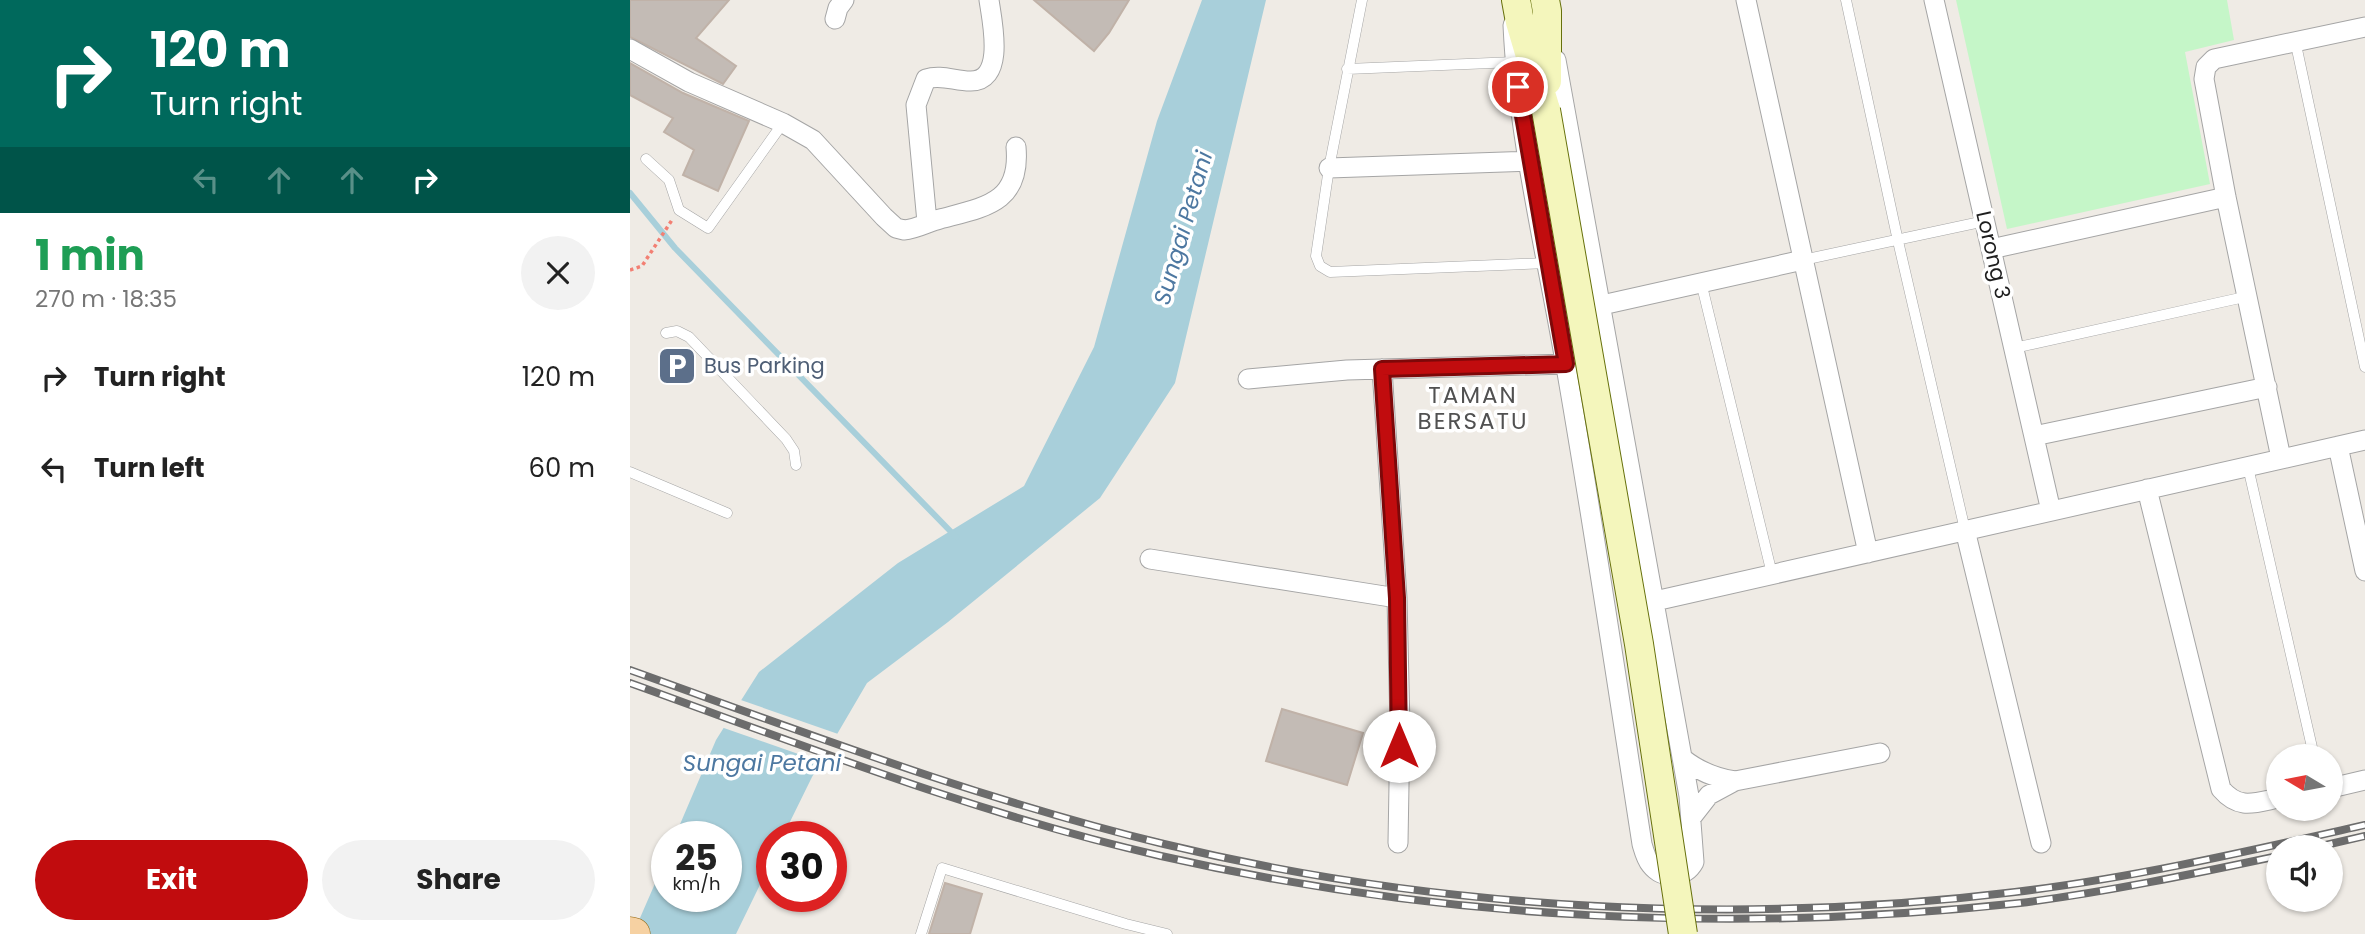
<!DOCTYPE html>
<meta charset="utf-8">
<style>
body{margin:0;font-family:Poppins,sans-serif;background:#f2f2f2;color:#222;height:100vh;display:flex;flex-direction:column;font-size:26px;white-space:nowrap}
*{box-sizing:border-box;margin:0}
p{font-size:23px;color:#767676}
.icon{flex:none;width:38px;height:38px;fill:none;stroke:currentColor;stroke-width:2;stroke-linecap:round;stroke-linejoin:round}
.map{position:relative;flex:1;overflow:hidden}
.side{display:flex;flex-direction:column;background:#fff;width:630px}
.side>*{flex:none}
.hud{background:#00695c;color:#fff;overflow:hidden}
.needle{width:46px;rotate:280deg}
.tools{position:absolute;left:1636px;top:744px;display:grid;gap:14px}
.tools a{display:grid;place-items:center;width:77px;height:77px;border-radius:50%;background:#fff;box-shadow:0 2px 5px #0004;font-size:35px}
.speed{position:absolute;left:21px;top:821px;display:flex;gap:14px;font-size:35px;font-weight:700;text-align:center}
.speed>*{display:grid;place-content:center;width:91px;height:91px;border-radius:50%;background:#fff;box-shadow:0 2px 5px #0004;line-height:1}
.speed small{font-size:18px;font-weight:400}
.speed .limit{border:10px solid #d22;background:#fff;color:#111}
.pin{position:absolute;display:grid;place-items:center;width:60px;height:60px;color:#fff;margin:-30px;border:4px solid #fff;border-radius:50%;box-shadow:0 2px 7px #0007}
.me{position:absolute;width:77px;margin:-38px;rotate:0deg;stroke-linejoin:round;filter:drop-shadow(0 0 5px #0008)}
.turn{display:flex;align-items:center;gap:24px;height:147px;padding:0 35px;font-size:32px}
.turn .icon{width:91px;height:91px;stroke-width:2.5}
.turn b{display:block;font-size:49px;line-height:60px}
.lanes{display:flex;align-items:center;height:66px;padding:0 35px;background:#0003;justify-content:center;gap:35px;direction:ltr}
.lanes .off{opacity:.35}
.round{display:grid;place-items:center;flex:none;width:74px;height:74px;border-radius:37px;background:#f2f2f2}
.headline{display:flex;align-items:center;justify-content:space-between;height:119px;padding:0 35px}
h1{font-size:42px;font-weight:700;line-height:52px;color:#1e9e55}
.action{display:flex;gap:14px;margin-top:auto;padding:14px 35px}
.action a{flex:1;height:80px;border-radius:42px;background:#c10c0e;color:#fff;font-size:28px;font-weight:700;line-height:80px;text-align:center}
.action a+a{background:#f2f2f2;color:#222}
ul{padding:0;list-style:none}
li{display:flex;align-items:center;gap:21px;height:91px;padding:0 35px}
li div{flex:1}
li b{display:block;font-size:26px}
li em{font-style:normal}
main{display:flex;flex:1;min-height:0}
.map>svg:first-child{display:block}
.park{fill:#c5f6c8}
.water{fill:#a8cfda}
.pier{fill:#efebe5}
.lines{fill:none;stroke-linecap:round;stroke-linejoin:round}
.stream{stroke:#a8cfda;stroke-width:6}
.building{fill:#c3bbb5;stroke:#c0b2a8;stroke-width:2}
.lane-casing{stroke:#a5a5a5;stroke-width:11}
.street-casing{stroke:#a5a5a5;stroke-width:21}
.secondary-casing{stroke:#66700b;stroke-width:30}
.primary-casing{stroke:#906209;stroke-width:33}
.path{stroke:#f27f73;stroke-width:3.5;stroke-dasharray:3.5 3.5;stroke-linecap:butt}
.lane{stroke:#fff;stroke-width:10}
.street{stroke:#fff;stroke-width:19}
.secondary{stroke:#f4f6bc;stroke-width:28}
.primary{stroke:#f6d1a2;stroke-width:32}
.rail-casing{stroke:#6c6c6c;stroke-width:8}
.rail{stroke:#fff;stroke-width:5;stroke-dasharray:16;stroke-linecap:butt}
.secondary-bridge-casing{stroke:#66700b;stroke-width:30;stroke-linecap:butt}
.secondary-bridge{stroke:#f4f6bc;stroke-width:28}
.route-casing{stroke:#7d0809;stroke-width:18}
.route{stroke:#c10c0e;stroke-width:12}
.labels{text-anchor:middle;stroke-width:7;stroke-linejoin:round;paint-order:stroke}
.street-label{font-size:21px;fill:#1e1e1e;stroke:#fff}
.service-label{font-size:21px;fill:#4e5e75;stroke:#fff;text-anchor:start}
.water-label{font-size:23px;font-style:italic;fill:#4d78a1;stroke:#fff}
.neighbourhood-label{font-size:23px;letter-spacing:2px;fill:#515151;stroke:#fff}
</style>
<main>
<section class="side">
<div class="hud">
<div class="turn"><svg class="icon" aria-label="right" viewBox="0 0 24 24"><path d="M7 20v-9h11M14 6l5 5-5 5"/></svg><div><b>120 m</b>Turn right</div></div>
<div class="lanes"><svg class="icon off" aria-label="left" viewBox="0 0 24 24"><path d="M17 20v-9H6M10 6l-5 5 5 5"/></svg><svg class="icon off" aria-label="ahead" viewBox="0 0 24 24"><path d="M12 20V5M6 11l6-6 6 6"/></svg><svg class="icon off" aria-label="ahead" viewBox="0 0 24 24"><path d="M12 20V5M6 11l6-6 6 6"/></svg><svg class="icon" aria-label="right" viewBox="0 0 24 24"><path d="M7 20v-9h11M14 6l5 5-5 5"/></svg></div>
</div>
<div class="headline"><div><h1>1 min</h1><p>270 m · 18:35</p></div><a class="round"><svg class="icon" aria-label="close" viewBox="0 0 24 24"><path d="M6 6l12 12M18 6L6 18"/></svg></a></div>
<ul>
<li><svg class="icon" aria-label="right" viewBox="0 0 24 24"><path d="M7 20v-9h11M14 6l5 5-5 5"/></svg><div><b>Turn right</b></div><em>120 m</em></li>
<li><svg class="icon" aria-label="left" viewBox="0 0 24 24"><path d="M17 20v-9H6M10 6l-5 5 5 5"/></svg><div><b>Turn left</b></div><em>60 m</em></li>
</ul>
<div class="action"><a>Exit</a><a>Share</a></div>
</section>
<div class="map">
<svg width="1735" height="934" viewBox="0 0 1735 934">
<rect width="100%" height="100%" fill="#efebe5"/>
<!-- park -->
<path class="park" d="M1326 0H1597L1604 40 1555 52 1580 184 1377 229Z"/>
<!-- water -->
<path class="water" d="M572 0H636L545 383 470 498 318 622 237 683 182 777 153 836H142V860L106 934H3L37 856V896H96V836H45L86 740 129 672 268 563 394 486 464 347 527 121Z"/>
<!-- pier -->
<path class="pier" d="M108 699 211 735 194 763 91 727Z"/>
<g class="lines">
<!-- stream -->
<path class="stream" d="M0 193 45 248 326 537"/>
</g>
<!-- building -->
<path class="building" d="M0 0H99L66 38 106 66 93 84 0 37Z
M404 0H499L479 33 464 51Z
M0 63 53 93 119 121 88 191 53 175 64 150 34 132 43 118 0 95Z
M652 709 733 733 717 785 636 761Z
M315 883 352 894 340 934H299Z"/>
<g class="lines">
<defs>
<path id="lane" d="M732 0 699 168 686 256 690 266 700 272 917 263
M1216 0 1268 241 1335 530
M1665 40 1735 367
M717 69 885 62
M16 159 39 180 49 210 78 228 153 123
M1173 260 1355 221
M1071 282 1142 574
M36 333 47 331 59 337 156 439 164 451 166 465
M1384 348 1619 296
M1618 467 1684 756
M0 472 97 513
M291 934 312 868 496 924 537 934"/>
<path id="street" d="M1116 0 1238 553
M1304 0 1421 511
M205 19 208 8 214 0
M883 25C888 136 916 252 935 361 963 521 987 683 1012 844 1014 851 1016 859 1021 865 1033 880 1055 879 1064 862L1059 796 926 60
M0 49 59 82 153 123 183 140 254 217 266 228 274 230C287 229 298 222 310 219 355 207 391 203 386 147
M699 168 900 161
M297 222 286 105 296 79C311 74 325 81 340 81 376 82 362 21 359 0
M1361 249 1596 197
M972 305 1173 260
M752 369 767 598 770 727 768 843
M618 379 717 370 936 364
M1404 436 1637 387
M1708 446 1735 571
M1651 458 1596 197 1574 79 1576 67 1584 59 1735 27
M1517 489 1591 789C1609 810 1624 803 1648 798
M1335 530 1411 843
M520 559 767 598
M1025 601 1735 440
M1052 758C1068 771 1085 778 1105 781
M1701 788 1735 780
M1061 818 1079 795 1105 781 1250 753"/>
<path id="secondary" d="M886 0 890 22 916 110
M915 0 917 11V81"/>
<path id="primary" d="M0 933 4 934"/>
</defs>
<!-- lane casing -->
<use href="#lane" class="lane-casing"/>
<!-- street casing -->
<use href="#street" class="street-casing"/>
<!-- secondary casing -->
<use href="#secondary" class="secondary-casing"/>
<!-- primary casing -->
<use href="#primary" class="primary-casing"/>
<!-- path -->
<path class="path" d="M0 270 12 266 42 220"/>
<!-- lane -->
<use href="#lane" class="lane"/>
<!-- street -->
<use href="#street" class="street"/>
<!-- secondary -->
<use href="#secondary" class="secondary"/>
<!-- primary -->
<use href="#primary" class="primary"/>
<defs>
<path id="rail" d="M0 670C176 733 351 800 534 844 805 910 1108 926 1385 892 1503 878 1619 851 1735 825
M0 683C175 746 350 815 531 856 812 920 1105 934 1390 903 1477 892 1563 874 1648 856
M1687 847 1735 836"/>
</defs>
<!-- rail casing -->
<use href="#rail" class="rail-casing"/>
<!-- rail -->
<use href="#rail" class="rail"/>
<defs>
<path id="secondary-bridge" d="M916 110 1009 644 1053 934"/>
</defs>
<!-- secondary-bridge casing -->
<use href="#secondary-bridge" class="secondary-bridge-casing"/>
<!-- secondary-bridge -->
<use href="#secondary-bridge" class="secondary-bridge"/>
</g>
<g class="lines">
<defs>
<path id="route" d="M769 746 767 598 752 369 936 364 888 87"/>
</defs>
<!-- route casing -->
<use href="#route" class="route-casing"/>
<!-- route -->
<use href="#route" class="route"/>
</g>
<!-- icons -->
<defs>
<symbol id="parking-square" viewBox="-11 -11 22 22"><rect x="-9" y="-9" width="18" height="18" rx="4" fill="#5c6f8a" stroke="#fff"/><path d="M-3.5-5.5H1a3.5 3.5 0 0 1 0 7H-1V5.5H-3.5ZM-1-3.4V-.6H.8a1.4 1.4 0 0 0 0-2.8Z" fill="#fff"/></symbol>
</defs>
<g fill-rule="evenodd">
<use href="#parking-square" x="25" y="344" width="44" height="44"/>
</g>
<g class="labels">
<!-- street labels -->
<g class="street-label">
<text transform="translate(1363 255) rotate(77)" y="7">Lorong 3</text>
</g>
<!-- service labels -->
<g class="service-label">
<text x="74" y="373">Bus Parking</text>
</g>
<!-- water labels -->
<g class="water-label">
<text transform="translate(553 228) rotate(-74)" y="8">Sungai Petani</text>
<text x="132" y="771">Sungai Petani</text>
</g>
<!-- neighbourhood labels -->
<g class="neighbourhood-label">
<text x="843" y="403">TAMAN<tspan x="843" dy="26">BERSATU</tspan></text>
</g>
</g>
</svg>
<div class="tools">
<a><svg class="needle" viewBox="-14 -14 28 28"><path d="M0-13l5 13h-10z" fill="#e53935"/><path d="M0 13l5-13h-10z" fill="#767676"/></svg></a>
<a><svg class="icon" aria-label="sound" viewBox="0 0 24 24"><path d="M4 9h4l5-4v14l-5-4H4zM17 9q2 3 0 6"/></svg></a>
</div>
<div class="speed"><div>25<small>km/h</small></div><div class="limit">30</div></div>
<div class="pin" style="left:888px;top:87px;background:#d93025"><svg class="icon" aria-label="arrive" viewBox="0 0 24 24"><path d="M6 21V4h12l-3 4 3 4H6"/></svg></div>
<svg class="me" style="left:769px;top:746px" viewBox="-20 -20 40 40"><circle r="19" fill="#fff"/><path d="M0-13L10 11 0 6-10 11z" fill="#c10c0e"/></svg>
</div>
</main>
